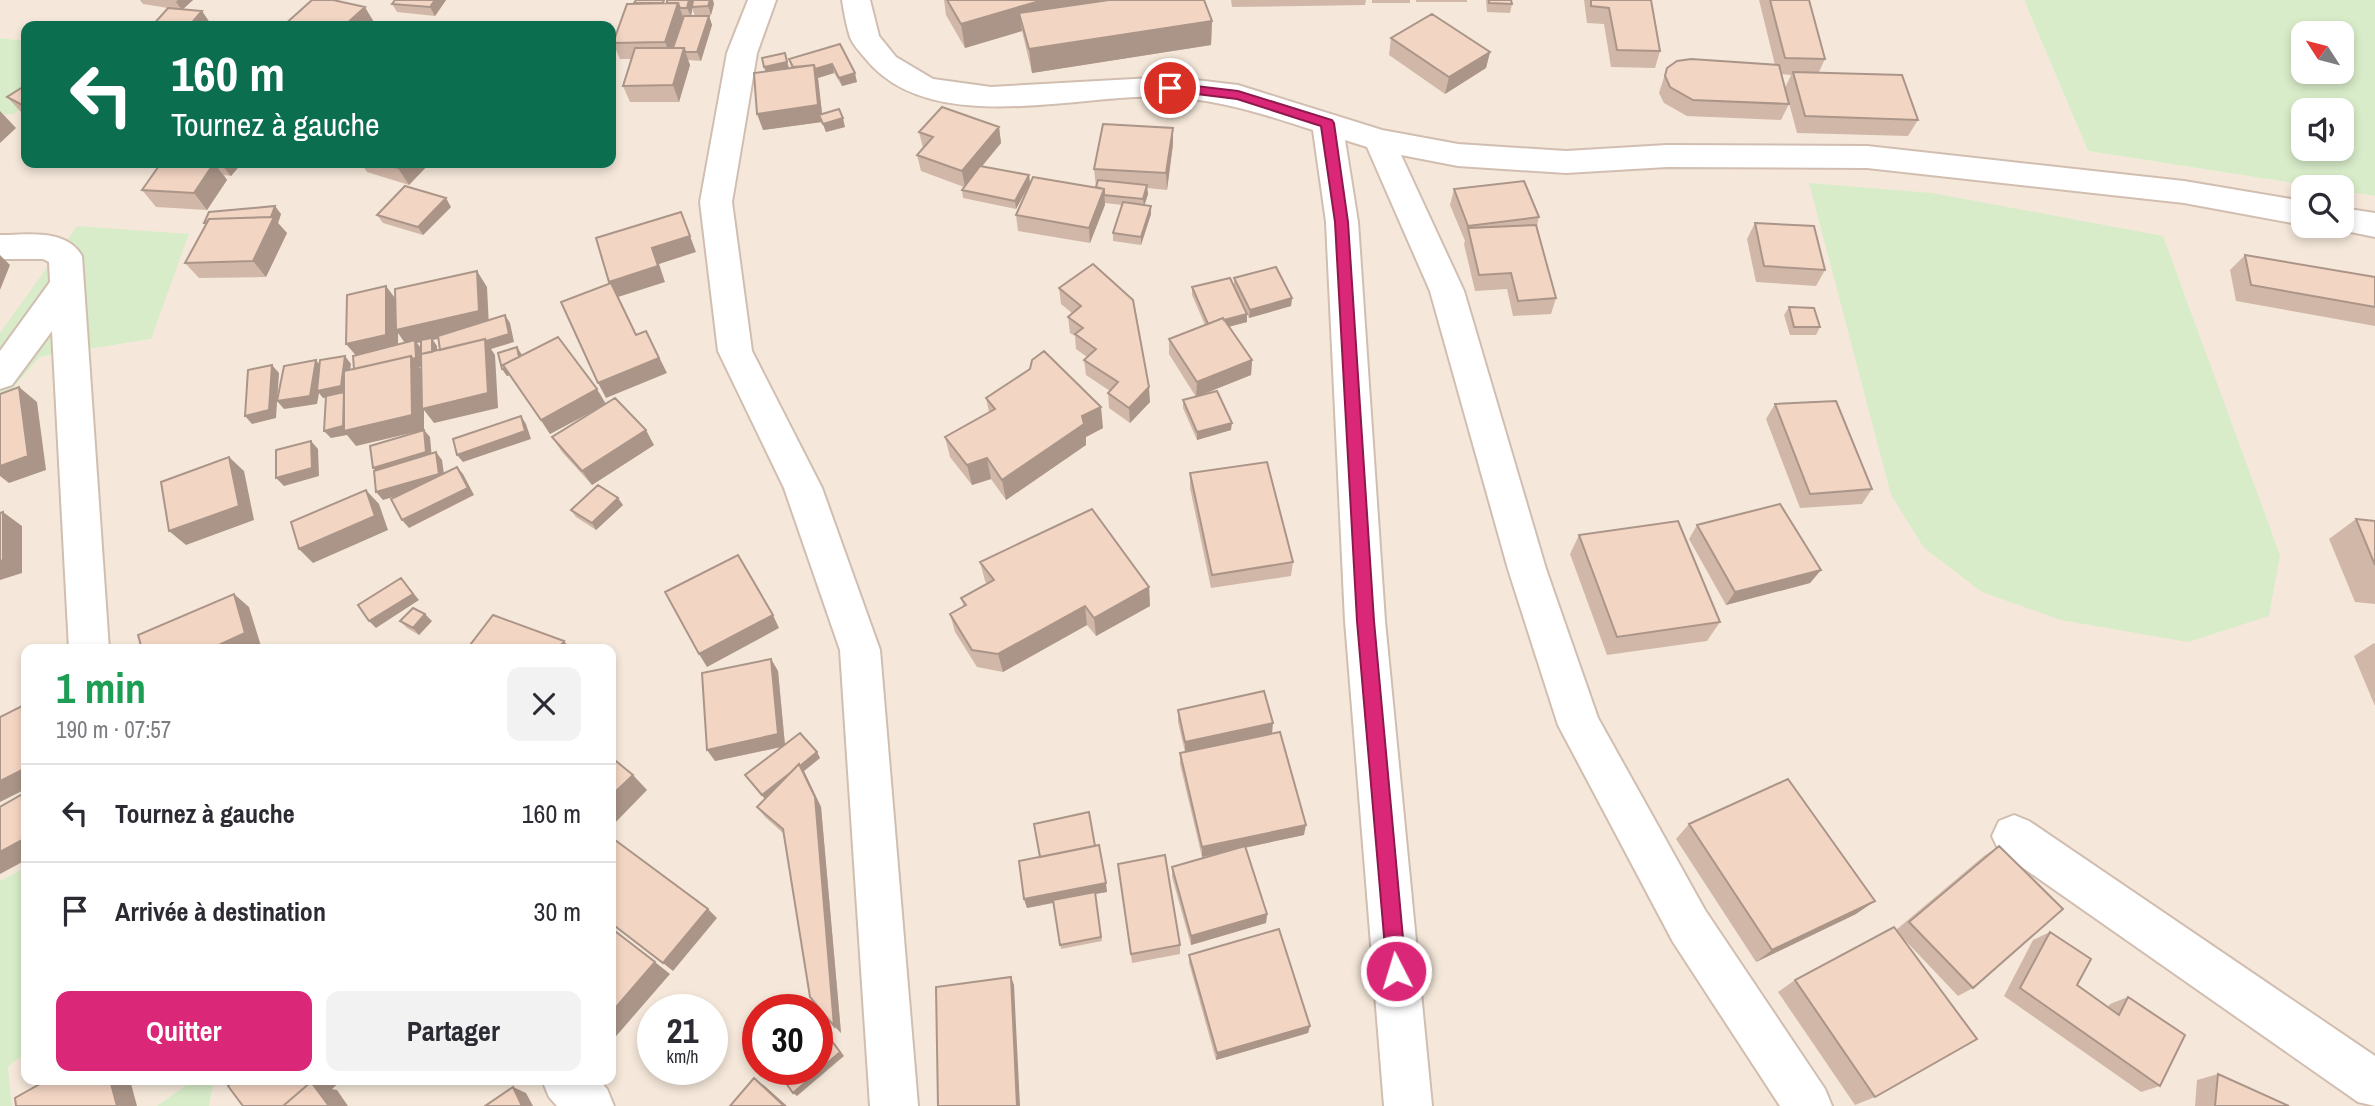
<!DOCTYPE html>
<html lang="fr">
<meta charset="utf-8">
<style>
body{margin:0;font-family:"Archivo Narrow",sans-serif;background:#f2f2f3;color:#2b2b33;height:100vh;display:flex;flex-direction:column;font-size:26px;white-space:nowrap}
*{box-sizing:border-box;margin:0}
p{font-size:23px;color:#7c7c81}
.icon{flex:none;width:38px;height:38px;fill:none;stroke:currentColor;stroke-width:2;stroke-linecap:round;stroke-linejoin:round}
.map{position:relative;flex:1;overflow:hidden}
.details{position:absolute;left:21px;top:644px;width:595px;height:441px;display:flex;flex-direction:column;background:#fff;border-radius:14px;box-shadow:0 4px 10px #0003}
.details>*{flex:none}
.hud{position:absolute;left:21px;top:21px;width:595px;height:147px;border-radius:14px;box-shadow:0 4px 10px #0003;background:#0b6e4f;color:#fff;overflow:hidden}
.needle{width:46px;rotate:306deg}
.buttons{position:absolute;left:2291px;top:21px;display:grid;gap:14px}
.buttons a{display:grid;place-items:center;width:63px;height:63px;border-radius:14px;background:#fff;box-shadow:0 4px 10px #0003;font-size:35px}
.speed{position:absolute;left:637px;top:994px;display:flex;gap:14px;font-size:35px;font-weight:700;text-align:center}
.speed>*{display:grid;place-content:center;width:91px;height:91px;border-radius:50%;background:#fff;box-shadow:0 4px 10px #0003;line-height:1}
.speed small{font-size:18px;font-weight:400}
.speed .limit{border:10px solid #d22;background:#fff;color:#111}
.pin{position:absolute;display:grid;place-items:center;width:60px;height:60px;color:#fff;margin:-30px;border:4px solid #fff;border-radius:50%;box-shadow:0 2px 7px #0007}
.me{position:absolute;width:77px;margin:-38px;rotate:355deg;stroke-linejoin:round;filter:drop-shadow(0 0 5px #0008)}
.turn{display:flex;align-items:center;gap:24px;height:147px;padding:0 35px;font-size:32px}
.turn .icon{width:91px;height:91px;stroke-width:2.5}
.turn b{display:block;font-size:49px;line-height:60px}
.round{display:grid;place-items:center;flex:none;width:74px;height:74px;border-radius:14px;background:#f2f2f3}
.summary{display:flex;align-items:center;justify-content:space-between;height:119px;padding:0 35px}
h1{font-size:42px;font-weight:700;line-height:52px;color:#1e9e55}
.button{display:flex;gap:14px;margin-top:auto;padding:14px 35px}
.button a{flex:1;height:80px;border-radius:14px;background:#db2777;color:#fff;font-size:28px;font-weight:700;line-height:80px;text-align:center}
.button a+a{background:#f2f2f3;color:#2b2b33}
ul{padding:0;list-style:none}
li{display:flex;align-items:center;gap:21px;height:98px;padding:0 35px;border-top:2px solid #e1e1e2}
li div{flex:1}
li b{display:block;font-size:26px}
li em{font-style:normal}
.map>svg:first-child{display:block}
.residential{fill:#f5e8da;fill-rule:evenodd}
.green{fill:#d8ecc9;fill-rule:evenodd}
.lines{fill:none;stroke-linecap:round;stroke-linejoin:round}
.minor-casing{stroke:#d1beb0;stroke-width:4}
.minor{fill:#fff;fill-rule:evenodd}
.wall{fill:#d1b7a8}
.shaded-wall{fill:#aa9588;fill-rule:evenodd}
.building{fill:#f3d5c3;stroke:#aa9588;stroke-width:2}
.route{fill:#db2777;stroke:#8e194d;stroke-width:2}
</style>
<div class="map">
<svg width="2375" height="1106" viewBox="0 0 2375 1106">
<rect width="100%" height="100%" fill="#fdf6ec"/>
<!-- residential -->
<path class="residential" d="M0 0H2024L2088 151 2318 187H2303V226H2342V191L2375 196V1106H209L214 1080H611V649H26V867L0 881V403L40 357 151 339 9 323 0 333V115L26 103V163H611V26H26V41L0 38ZM653 1010H712V1069H653ZM758 1010H817V1069H758Z
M26 1053V1080H193L157 1106H12L8 1067Z"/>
<!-- green -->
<path class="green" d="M2024 0H2375V196L2342 191V187H2318L2088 151ZM2303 33H2342V72H2303ZM2303 110H2342V149H2303Z
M0 38 26 41V103L14 114 0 115Z
M1809 183 1932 193 2163 236 2280 555 2269 616 2188 642 2061 620 1982 592 1924 548 1891 495Z
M77 226 189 234 151 339 40 357 0 403V333Z
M26 867V1053L8 1067 12 1106H0V881Z
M193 1080H214L209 1106H157Z"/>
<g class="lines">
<defs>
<path id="minor" d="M748 0H776L757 53 732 202 752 351 822 488 880 650 918 1106H870L840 650 784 488 718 351 700 202 727 53Z
M842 0H870L879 36 896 57 933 79 991 87 1170 77 1238 85 1382 130 1458 144 1566 151 1667 145 1867 146 2184 181 2303 201V225L2184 203 1867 168 1667 167 1566 173 1458 166 1401 155 1464 291 1546 569 1598 718 1705 910 1825 1089 1832 1106H1780L1673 942 1558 725 1508 569 1430 291 1367 147 1345 140 1358 222 1385 621 1432 1106H1384L1345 621 1326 222 1313 130C1263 114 1225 101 1172 97 1083 91 931 141 865 58 860 52 853 45 850 37 846 25 844 12 842 0Z
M2342 208 2375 213V237L2331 228 2329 226H2342Z
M0 235C27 235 66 228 82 256L109 649H69L52 331 12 385 0 389V351L50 282 49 262 43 259H0Z
M2014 815 2029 821 2375 1056V1106L2358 1102 1999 851 1992 836 1999 821Z
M542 1080H599L607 1089 614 1106H557L549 1097Z"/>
</defs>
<!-- minor casing -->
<use href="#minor" class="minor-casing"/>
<!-- minor -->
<use href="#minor" class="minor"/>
</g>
<!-- wall -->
<path class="wall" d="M140 0H193L183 9 202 11 212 26H151L168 8 143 4Z
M446 0 435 16 397 12 392 4Z
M944 0H1100L1101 1 1212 21 1211 45 1032 73 1022 31 965 48 946 15Z
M1231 0H1366L1365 5 1232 7Z
M1372 0H1410V3H1372Z
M1416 0H1467V2H1416Z
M1486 0H1511L1512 4 1510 13 1487 12Z
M1584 0H1651L1660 51 1655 68 1611 67 1604 24 1587 23Z
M1759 0H1809L1825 59 1819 72 1918 120 1908 136 1797 133 1785 88 1791 75 1781 74 1789 104 1781 120 1687 116 1664 103 1659 93 1667 68 1775 65Z
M627 4H714L711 15 695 16 692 8 691 16H709L712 25 701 61 688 60 690 65 679 102H630L623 86 631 59H620L613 43Z
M1391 38 1490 52 1486 68 1445 94 1389 55Z
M840 44 857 82 842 86 834 73 818 78 822 114 845 127 826 132 822 122 763 130 765 71 785 53 789 68H791L789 59Z
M26 85V116L23 114 7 97Z
M999 127 1001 143 982 166 1029 175 1030 183 1016 209 963 198 962 190 964 187 921 171 917 155 923 148 919 132Z
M1173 144 1167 190 1147 188 1148 194 1144 205 1151 206V214L1141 245 1113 241V233L1122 205 1105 203 1090 243 1018 231 1016 215 1096 187 1094 169Z
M161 163H242L231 176 224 175 227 180 207 210 156 207 142 190Z
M361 163H430L409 185 367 172Z
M1454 189 1539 217 1537 226 1556 298 1551 314 1513 316 1507 289 1475 291 1464 244 1465 241 1450 205Z
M451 207 423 235 383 223 377 215Z
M281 214 278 223 287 233 266 277 199 278 185 263 205 225 204 223Z
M1755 223 1825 270 1816 286 1756 282 1747 239Z
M2245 255 2375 277V326L2236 301 2230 270Z
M1093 264 1150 402 1130 423 1109 408 1108 393 1110 391 1086 375 1084 360 1087 357 1076 349 1075 336 1070 333 1068 317 1073 314 1061 304 1059 288Z
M1234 278 1292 298 1291 306 1249 318 1234 286Z
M1192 287 1247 322 1229 327 1252 360 1251 375 1196 397 1169 354V339L1205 325 1192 295Z
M1789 307 1820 327 1816 335H1790L1784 315Z
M522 355 606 404 654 445 592 485 562 452 552 437 599 408 550 434 510 375 507 376 502 369Z
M986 398 1103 428 1086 437V445L1006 500 991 479 972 485 950 457 945 437 989 412Z
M1183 400 1231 430 1197 440 1183 408Z
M1775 404 1872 489 1862 504 1800 508 1766 419Z
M1190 473 1293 562 1291 576 1211 588 1190 488Z
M623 505 596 530 576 517 571 510Z
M2356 519 2375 521V604L2355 602 2329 539Z
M1697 525 1821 570 1810 583 1726 605 1689 539Z
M1579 535 1720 622 1707 641 1607 655 1570 554Z
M980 562 1149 587 1150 606 1096 636 1087 625 1003 672 977 667 955 632 950 614 964 607 961 598 987 584 985 581Z
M400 621H432L419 635 407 628Z
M2374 643 2375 644V706L2354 656Z
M771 659 778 671 785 744 817 752 820 758 804 771 821 807 841 1033 783 833 765 817 757 807 765 799 745 775 782 747 715 761Z
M1178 710 1272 734 1304 835 1246 847 1267 914 1266 923 1191 945 1172 877V867L1219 853 1202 857 1180 764V753L1185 752 1178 722Z
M1689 824 1856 914 1756 962 1676 839Z
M1095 846 1107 892 1095 894 1102 941 1061 949 1054 903 1027 908 1024 899Z
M1999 846 1973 988 1958 996 1901 936 1875 1097 1855 1105 1778 992 1795 980 1896 930 1984 856Z
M1118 864 1180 945V954L1132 963Z
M2050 932 2077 985 2108 1007 2110 1004 2128 997 2160 1086 2141 1092 2004 996 2033 940Z
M1189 955 1310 1026 1308 1033 1216 1060 1189 963Z
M2218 1074 2289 1106H2195L2197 1080Z"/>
<!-- shaded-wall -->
<path class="shaded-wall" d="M178 0H193L182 10 176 2Z
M435 0H446L435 16 430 7Z
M689 0H694L691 16 687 8Z
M710 0H713L714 4 711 15 708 6Z
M1043 0H1100L1101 7 1019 13 1022 31 965 48 961 24Z
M678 3 684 20 672 59 665 42Z
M365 7 375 24 372 26H344Z
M202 11 212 26H189Z
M709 16 712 25 701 61 697 52Z
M1212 21 1211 45 1032 73 1029 49Z
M684 48 690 65 679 102 673 85Z
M1490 52 1486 68 1445 94 1449 77Z
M787 62 790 71 767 76 764 67Z
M832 64 834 73 818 78 823 122 819 115 822 122 763 130 757 114 797 75Z
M855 73 857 82 842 86 839 78Z
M0 111 16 128 0 143Z
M843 118 845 127 826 132 823 124Z
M999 127 1001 143 965 187 962 171Z
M1173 128V144L1167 190 1166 173Z
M214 163 227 180 207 210 194 193Z
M220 163H242L231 176Z
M404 163H430L409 185 398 168Z
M1029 175 1030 183 1016 209 1015 201Z
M1147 185 1148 194 1144 207 1143 199Z
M1104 189 1105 205 1090 243 1089 228Z
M446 198 451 207 423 235 418 227Z
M275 206 281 214 278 223 287 233 266 277 253 261Z
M1151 206V214L1141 245V237Z
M681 212 696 252 659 264 665 282 618 297 644 351 609 282 652 248Z
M0 255 10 265 0 290Z
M477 271 487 287 489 327 433 340 437 346 438 364 419 367 423 371 447 363 505 315 510 323 514 342 491 349 495 355 498 408 434 423 424 410V430L430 437 432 459 379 475 373 468 424 430 356 446 347 435 331 438 324 431 344 395 323 398 319 393 317 404 284 409 277 401 316 360 322 368 345 356 351 364 347 394 407 346 398 333V350L359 359 346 344 386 286 398 302ZM432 340 421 348 417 343Z
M1292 298 1291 306 1249 318 1250 310Z
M1247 314V322L1208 332 1209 324Z
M646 331 667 373 606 398 598 383Z
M517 347 522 355 525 370 507 376 502 369Z
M1252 360 1251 375 1196 397 1197 382Z
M272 365 279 373 276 418 252 424 245 416Z
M19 387 37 402 46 470 9 483 0 476V466Z
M1149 387 1150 402 1130 423 1129 408Z
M597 389 606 404 550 434 541 420Z
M1101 407 1103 428 1086 437V445L1006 500 1002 480 1082 416Z
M521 416 526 424 531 439 463 462 457 455Z
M1232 423 1231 430 1197 440V432Z
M646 430 654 445 592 485 582 471Z
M311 441 318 449 319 476 284 486 276 478Z
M436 452 442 460 445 481 383 500 376 492Z
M229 457 244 471 254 520 186 545 169 531Z
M987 458 991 479 972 485 967 465Z
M457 467 463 474 474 495 409 528 402 520Z
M366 490 379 504 388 530 313 563 299 549Z
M618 498 623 505 596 530 592 523Z
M3 512 22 526V573L0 580V561Z
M1821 570 1810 583 1726 605 1735 592Z
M401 578 419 600 376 628 369 621Z
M1149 587 1150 606 1096 636 1094 618Z
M234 594 249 607 261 646 254 649H210Z
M1085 606 1087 625 1003 672 998 654Z
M425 614 432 621 419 635 413 628Z
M773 615 779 628 707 667 699 654Z
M564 641 571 649H558Z
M771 659 778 671 785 746 715 761 707 750Z
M1273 723 1272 734 1185 753V742Z
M817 752 820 758 804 771 821 807 841 1033 834 1026 815 797 766 801 762 795Z
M26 768V789L0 802V781Z
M633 775 647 790 611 827V796Z
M1306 825 1304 835 1202 857V847Z
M26 838V860L0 874V852Z
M1106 883 1107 892 1095 894 1102 941 1095 894 1027 908 1024 899Z
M1875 901 1856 914 1756 962 1772 950Z
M708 909 717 918 673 971 663 963Z
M1267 914 1266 923 1191 945V936Z
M655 962 670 974 611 1042V1013Z
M1011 977 1014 985 1020 1106H1017Z
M817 1020 844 1056 797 1096 793 1093Z
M1310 1026 1308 1033 1216 1060 1217 1053Z
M754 1078 766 1087 787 1106H784Z
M110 1080H130L137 1106H117Z
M318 1080H342L332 1089 337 1090 348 1106H329L311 1082Z
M513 1087 526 1093 533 1106H522Z"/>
<!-- building -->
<path class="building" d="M312 0H333L365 7 344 26H283Z
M395 0H435L430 7 392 4Z
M636 0H664L663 3H634Z
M667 0H689L687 8H680L678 3H667Z
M693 0H710L708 6 692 7Z
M947 0H1043L961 24Z
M1109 0H1204L1212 21 1029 49 1019 13Z
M1489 0H1511L1512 4 1489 3Z
M1591 0H1651L1660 51 1617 50 1609 8 1591 6Z
M1770 0H1809L1825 59 1785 58Z
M678 3 665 42 613 43 627 4Z
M168 8 202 11 189 26H152Z
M1432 14 1490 52 1449 77 1391 38Z
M684 16H709L697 52H685L684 48H673Z
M107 22 147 25 146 26H103Z
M840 44 855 73 839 78 832 64 815 69 814 65 793 67 789 59Z
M635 48H684L673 85 623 86Z
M785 53 787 62 764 67 762 58Z
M1691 59 1779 65 1789 104 1693 100 1670 87 1665 76 1667 68 1677 61Z
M814 65 818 105 757 114 754 73Z
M1793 72 1902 75 1918 120 1805 116Z
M26 85V107L7 97Z
M942 107 999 127 962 171 917 155 933 137 919 132Z
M839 109 843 118 823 124 819 115Z
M1103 124 1173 128 1166 173 1094 169Z
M161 163H214L194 193 142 190Z
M379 163H404L398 168Z
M980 166 1029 175 1015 201 962 190Z
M1033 177 1104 189 1089 228 1016 215Z
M1098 180 1147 185 1143 199 1104 195V189L1096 187Z
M1524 181 1539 217 1468 226 1454 189Z
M405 186 446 198 418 227 377 215Z
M1123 202 1151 206 1141 237 1113 233Z
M275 206 271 217 209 219 206 223H204L209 212Z
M681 212 690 236 652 248 658 266 609 282 596 238Z
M274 217 253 261 185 263 209 219Z
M1755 223 1814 226 1825 270 1764 266Z
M1536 225 1556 298 1518 301 1511 273 1479 275 1468 228Z
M2245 255 2375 277V307L2251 285Z
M1093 264 1133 300 1149 387 1129 408 1108 393 1118 382 1084 360 1096 349 1075 334 1083 328 1068 317 1081 306 1059 288Z
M1276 267 1292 298 1250 310 1234 278Z
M477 271 479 311 396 330 395 289Z
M1230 278 1247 314 1224 320 1223 318 1208 324 1192 287Z
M611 283 636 335 646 331 659 358 598 383 561 302Z
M386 286V335L346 344 347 295Z
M1789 307 1814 308 1820 327H1794Z
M505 315 509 334 486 341 485 339 440 350 438 336Z
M1223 318 1252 360 1197 382 1169 339Z
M558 337 597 389 541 420 503 365Z
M432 338V352L421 354V340Z
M485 339 488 393 422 409 421 354Z
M415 340 416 358 413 359 411 356 354 369 353 356Z
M517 347 519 357 503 365 505 368 502 369 498 353Z
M1044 351 1101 407 1082 416 1084 424 1002 480 987 458 967 465 945 437 995 409 986 398 1030 369 1032 360Z
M345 356 341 386 317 391 320 360Z
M411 356 412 415 344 431V371Z
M316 360 310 396 277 401 284 366Z
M272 365 269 410 245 416 248 370Z
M19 387 28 456 0 466V394Z
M1217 391 1232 423 1197 432 1183 400Z
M344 392 343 426 324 431 326 396Z
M615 398 646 430 582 471 552 437Z
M1836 401 1872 489 1810 494 1775 404Z
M521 416 525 431 457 455 453 439Z
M424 430 426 452 373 468 370 446Z
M311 441 312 468 276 478V450Z
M436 452 439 474 376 492 374 471Z
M229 457 239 506 169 531 161 482Z
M1267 462 1293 562 1212 575 1190 473Z
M457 467 468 488 402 520 391 499Z
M598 485 618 498 592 523 571 510Z
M366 490 375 516 299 549 291 522Z
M1780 504 1821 570 1735 592 1697 525Z
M1092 509 1149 587 1094 618 1085 606 998 654 972 650 950 614 966 605 961 598 994 580 980 562Z
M3 512V560L0 561V513Z
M2356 519 2375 521V565Z
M1678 521 1720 622 1617 637 1579 535Z
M738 555 773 615 699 654 665 592Z
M401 578 413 594 369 621 358 605Z
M234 594 245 633 210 649H142L138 635Z
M413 608 425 614 413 628 400 621Z
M493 615 564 641 558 649H467Z
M771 659 778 734 707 750 702 673Z
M1264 691 1273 723 1185 742 1178 710Z
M26 704V768L0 781V717Z
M1280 732 1306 825 1202 847 1180 753Z
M800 733 817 752 800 766 799 764 790 773 762 795 745 775Z
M611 757 633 775 611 796Z
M799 764 815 797 834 1026 810 997 783 829 757 807Z
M1788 779 1875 901 1772 950 1689 824Z
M26 792V838L0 852V807Z
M1089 812 1095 846 1040 857 1034 824Z
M611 837 708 909 663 963 611 923Z
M1099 845 1106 883 1024 899 1019 861Z
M1245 846 1267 914 1191 936 1172 867Z
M1999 846 2063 909 1973 988 1909 922Z
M1165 855 1180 945 1131 954 1118 864Z
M1095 892 1101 937 1060 945 1053 900Z
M1894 927 1977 1039 1875 1097 1795 980Z
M611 928 655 962 611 1013Z
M1279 929 1310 1026 1217 1053 1189 955Z
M2050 932 2091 959 2077 985 2119 1015 2128 997 2185 1035 2160 1086 2020 988Z
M1011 977 1017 1106H938L936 987Z
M817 1021 840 1052 793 1093 776 1069H817Z
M2218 1074 2289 1106H2215Z
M754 1078 784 1106H730Z
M47 1080H110L117 1106H16L15 1098Z
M235 1080H318L315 1083 311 1082 283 1106H243L228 1086Z
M311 1082 329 1106H283Z
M513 1087 522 1106H485Z"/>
<!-- route -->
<path class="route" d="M1170 83 1238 91 1332 120 1334 123 1348 222 1374 621 1406 971 1403 978 1396 981 1390 978 1387 971 1357 621 1335 222 1321 126 1237 99 1165 90V85Z"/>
</svg>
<div class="buttons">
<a><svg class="needle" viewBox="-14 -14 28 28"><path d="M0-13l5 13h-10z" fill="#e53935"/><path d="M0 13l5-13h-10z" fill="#7c7c81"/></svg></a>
<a><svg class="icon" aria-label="sound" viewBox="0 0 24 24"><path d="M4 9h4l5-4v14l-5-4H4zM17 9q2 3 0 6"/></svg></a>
<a><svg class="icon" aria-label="search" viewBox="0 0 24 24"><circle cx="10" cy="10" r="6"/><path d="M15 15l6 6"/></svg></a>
</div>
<div class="speed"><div>21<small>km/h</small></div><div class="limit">30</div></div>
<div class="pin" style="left:1170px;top:88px;background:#d93025"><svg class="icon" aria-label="arrive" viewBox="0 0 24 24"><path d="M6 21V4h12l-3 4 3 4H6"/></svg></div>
<svg class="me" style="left:1396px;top:971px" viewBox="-20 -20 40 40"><circle r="17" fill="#db2777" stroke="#fff" stroke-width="3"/><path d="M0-11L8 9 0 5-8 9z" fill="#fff"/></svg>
<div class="hud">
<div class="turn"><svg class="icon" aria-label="left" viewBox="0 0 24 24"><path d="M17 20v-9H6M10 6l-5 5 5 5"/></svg><div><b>160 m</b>Tournez à gauche</div></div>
</div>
<section class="details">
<div class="summary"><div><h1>1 min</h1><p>190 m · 07:57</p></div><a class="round"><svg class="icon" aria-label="close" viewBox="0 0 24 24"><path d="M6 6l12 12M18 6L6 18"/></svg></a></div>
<ul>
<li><svg class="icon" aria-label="left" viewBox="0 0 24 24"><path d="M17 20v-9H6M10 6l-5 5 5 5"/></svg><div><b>Tournez à gauche</b></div><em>160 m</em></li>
<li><svg class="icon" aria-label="arrive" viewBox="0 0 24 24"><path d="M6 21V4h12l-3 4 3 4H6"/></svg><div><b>Arrivée à destination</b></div><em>30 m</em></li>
</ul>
<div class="button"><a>Quitter</a><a>Partager</a></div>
</section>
</div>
